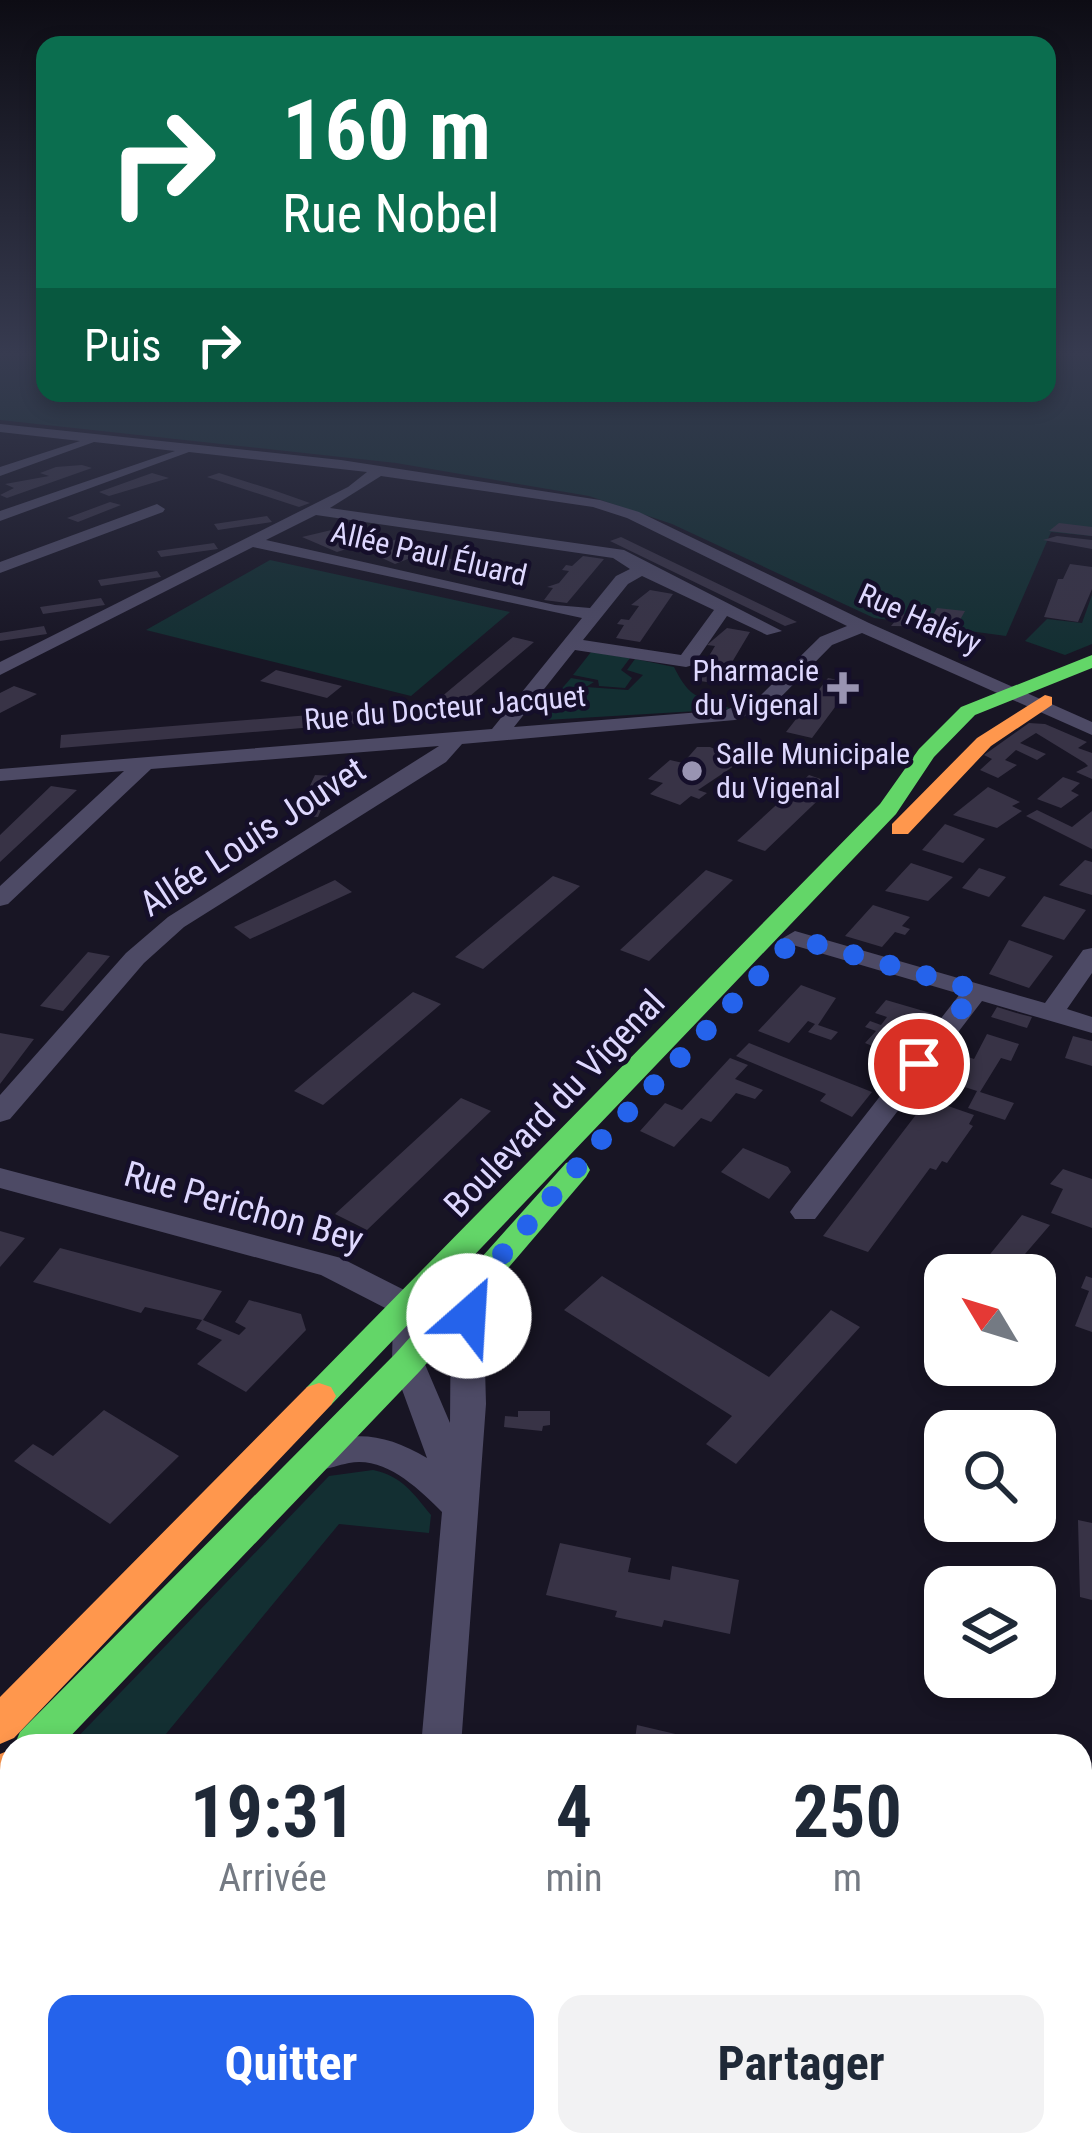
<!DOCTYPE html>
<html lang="fr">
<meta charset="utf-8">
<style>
body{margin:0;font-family:"Roboto Condensed",sans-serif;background:#f2f2f3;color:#1f2937;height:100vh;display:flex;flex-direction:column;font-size:45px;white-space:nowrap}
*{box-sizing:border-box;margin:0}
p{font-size:39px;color:#747a83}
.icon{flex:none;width:66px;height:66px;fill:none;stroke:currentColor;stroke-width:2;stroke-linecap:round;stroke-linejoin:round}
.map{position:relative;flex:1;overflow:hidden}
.side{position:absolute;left:0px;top:1734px;width:1092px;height:423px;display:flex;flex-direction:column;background:#fff;border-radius:36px 36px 0 0;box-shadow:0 6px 18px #0003}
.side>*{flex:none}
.top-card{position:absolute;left:36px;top:36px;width:1020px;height:366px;border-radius:24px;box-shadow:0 6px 18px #0003;background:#0b6e4f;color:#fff;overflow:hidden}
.needle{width:78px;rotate:308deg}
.buttons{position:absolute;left:924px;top:1254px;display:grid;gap:24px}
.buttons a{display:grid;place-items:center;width:132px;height:132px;border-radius:24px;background:#fff;box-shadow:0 6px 18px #0003;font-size:60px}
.pin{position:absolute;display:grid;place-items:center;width:102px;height:102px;color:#fff;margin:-51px;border:6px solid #fff;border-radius:50%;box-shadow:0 3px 12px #0007}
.me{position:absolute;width:132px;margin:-66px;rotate:26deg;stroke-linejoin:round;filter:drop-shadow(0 0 9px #0008)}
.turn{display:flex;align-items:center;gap:42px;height:252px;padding:0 48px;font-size:54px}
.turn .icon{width:156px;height:156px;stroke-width:2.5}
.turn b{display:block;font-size:84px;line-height:102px}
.then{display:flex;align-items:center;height:114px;padding:0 48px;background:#0003;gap:24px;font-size:45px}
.eta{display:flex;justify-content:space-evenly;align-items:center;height:204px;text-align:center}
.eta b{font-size:72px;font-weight:700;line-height:84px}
.primary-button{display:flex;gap:24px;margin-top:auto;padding:24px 48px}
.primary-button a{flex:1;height:138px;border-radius:24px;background:#2563eb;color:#fff;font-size:48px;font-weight:700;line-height:138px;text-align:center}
.primary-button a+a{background:#f2f2f3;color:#1f2937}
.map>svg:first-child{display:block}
.green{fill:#132f32}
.building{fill:#383346}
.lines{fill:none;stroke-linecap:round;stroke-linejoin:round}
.street{fill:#4d4a65;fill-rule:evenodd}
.fast{fill:#63d668;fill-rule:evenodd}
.slow{fill:#ff974d;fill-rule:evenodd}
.route{stroke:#2563eb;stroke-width:21;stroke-dasharray:0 37.8}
.poi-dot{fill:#9994b2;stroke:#150f2a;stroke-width:4.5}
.labels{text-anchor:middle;stroke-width:9;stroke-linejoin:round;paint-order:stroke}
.far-street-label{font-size:30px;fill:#ded8ff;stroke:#150f2a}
.far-poi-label{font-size:30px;fill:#ded8ff;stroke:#150f2a;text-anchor:end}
.street-label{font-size:36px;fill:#ded8ff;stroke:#150f2a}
</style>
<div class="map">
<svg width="1092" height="2155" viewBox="0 0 1092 2155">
<rect width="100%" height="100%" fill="#181524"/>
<!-- green -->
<path class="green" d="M0 353H45V393H1047V353H1092V536L1051 532 1006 636 874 618 672 524 589 496 396 463 0 420Z
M270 560 510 612 411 696 146 630Z
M1092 595V644L1065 655 1025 641 1047 619 1082 623Z
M591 652 630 658 621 670 632 678 625 688 599 686 598 680 573 675Z
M635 659 674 667C693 705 700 693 731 709L546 720 537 710V706L546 707 571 678 594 682 586 687 628 690 643 675 627 670Z
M373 1470C402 1476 413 1493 431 1515L429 1533 339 1524 156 1746H69L329 1476Z
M12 1806V1919L0 1933V1818Z
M0 2084 12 2085V2145H368L367 2155H0Z"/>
<!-- building -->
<path class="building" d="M82 465 92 468 7 498 0 495 14 488 5 484 49 476 40 473 56 467Z
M152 473 169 478 109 496 99 492Z
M219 473 273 490 310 503 299 507 207 477Z
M110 502 121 505 78 522 67 518Z
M267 516 272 522 218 530 214 524Z
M1059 523 1092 527V536L1049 531Z
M340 528 380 545 397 539 451 559 469 553 514 570 494 578 483 573 469 578 413 557 395 564 356 546 337 552 302 537Z
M1057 536 1092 540V549L1043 540Z
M621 537 797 622 785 626 610 541Z
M214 543 218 549 161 557 157 551Z
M583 556 604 559 567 603 544 600 553 588 547 587 559 583 569 571 562 570 566 565 572 566Z
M1070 564 1092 567V589L1078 622 1044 617 1058 579H1063Z
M157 571 161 577 101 586 98 580Z
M650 590 673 594 640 642 616 638 624 625 617 624 621 619 629 620 639 606 631 605Z
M101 598 105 605 43 614 40 607Z
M937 608 965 611 956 627 891 626 901 614 925 617 927 623 932 618 942 619 933 615Z
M44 626 47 634 0 641V633Z
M727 628 750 632 719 684 694 680 701 669 694 666 698 660 706 661 715 646 707 645Z
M513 637 534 642 444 718 422 713Z
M276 670 342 686 327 698 260 681Z
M828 678 853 683 812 738 786 732Z
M14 686 37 694 0 713V693Z
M360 711 363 723 60 748 61 735Z
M1029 723 1045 724 1087 742 1078 748 1092 753V779L1076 772 1088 766 1085 763 1036 733 1020 743 1046 754 1037 760 1016 750 1005 760 1017 765 998 778 980 770 992 759 984 755Z
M697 747H710L743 760 698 790 707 793 699 799 691 796 680 805 650 794 663 783 648 779 670 760 683 763Z
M315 775 335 776 318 817 296 816Z
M809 775 835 784 765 851 737 841Z
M1063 777 1080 783 1071 791 1079 795 1061 808 1037 799Z
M51 786 77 790 0 862V835Z
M988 787 1020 802 1012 806 1022 811 997 828 953 815Z
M1037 810 1072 827 1092 811V849L1026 816Z
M945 824 985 839 963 863 922 850Z
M1085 860 1092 862V895L1059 885Z
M911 863 953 877 928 901 885 891Z
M979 868 1006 877 989 897 962 888Z
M706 870 733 880 649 961 620 950Z
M553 876 580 886 483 969 455 957Z
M335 880 352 892 250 939 234 927Z
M1044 896 1086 910 1064 940 1021 926Z
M873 905 910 917 902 926 910 929 905 935 895 932 882 947 845 936Z
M1009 940 1053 956 1029 988 989 974Z
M88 952 110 956 63 1011 40 1006Z
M801 985 836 998 818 1025 838 1032 831 1040 808 1032 815 1024 808 1021 789 1043 758 1031Z
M413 992 441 1004 323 1105 294 1091Z
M886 1000 934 1014 899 1057 865 1043 876 1031 865 1027 870 1021 881 1025 887 1017 875 1013Z
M997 1007 1020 1014 1032 1017 1027 1028 991 1017Z
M0 1033 34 1039 0 1084Z
M987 1034 1019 1044 1011 1061 1001 1058 980 1092 1014 1103 1005 1120 968 1108 977 1091 943 1080 962 1055 974 1059Z
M1073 1036 1092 1041V1066L1065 1058Z
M749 1043 781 1056 872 1092 852 1117 820 1101 826 1094 736 1056Z
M730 1058 748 1065 735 1079 763 1090 755 1099 736 1093 711 1122 701 1118 674 1147 640 1131 665 1103 682 1110Z
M461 1098 491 1111 367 1230 335 1214Z
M928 1099 974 1115 969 1124 973 1126 947 1163 942 1161 936 1170 930 1168 868 1252 823 1236Z
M743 1148 788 1167 791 1172 769 1199 721 1172Z
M1063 1169 1092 1179V1228L1051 1213 1063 1189 1050 1184Z
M1022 1215 1050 1225 1007 1275H973Z
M0 1231 25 1238 0 1267Z
M60 1248 222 1291 203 1320 239 1335 246 1328 235 1322 249 1300 301 1314 306 1330 246 1392 197 1364 222 1340 196 1329 202 1320 145 1307 141 1313 33 1282Z
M602 1276 769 1377 831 1310 860 1327 736 1464 706 1444 732 1416 564 1310Z
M1086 1276 1092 1278V1332L1075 1326 1089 1291 1081 1288Z
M104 1410 179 1456 110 1524 14 1461 33 1444 53 1456Z
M518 1411H550V1425L543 1426 542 1431 504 1427 505 1416 518 1417Z
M1078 1520 1092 1523V1600L1080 1597Z
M560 1543 631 1558 628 1572 670 1580 672 1566 739 1580 730 1634 664 1620 662 1627 615 1617 617 1611 546 1595Z
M637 1725 718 1744V1746H634Z
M1080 1810 1092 1812V1857L1080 1854Z
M1080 1873H1084L1085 1931 1092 1932V2008L1080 2005Z
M577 2145H767L766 2155H575Z"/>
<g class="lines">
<!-- street -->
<path class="street" d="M0 424 341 460 600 500 639 512 869 623 1092 722V735L862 633 832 645 773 705 735 720 462 744 446 762 184 927 144 963 10 1119 0 1122V1095L126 953 168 917 439 746 151 769 8 904 0 906V886L124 771 0 781V769L492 729 582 618 253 547 0 675V662L348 487 367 472 189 452 0 521V511L175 451 94 442 0 476V467L80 441 0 432ZM381 476 593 507 627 518 847 626 820 637 760 696 726 710 514 727 575 650 686 667 693 665 727 616 767 635 782 631 624 550 330 508ZM316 515 613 558 630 569 616 576 590 608 555 605 266 540ZM642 576 714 610 681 655 583 640 628 584Z
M157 504 165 509 163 512 0 573V562Z
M795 931 1045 1003 1083 950 1092 948V973L1067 1009 1092 1017V1033L982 1001 815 1219H795L790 1212 795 1205 960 994 786 943 783 938Z
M0 1168 341 1258 420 1298 425 1306 424 1362 450 1423 451 1295 456 1287 467 1283 478 1287 483 1295 486 1404 461 1746H421L442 1512C418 1488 385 1456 349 1463 333 1466 326 1472 311 1467L306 1457 311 1447C354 1429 387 1434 427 1458L392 1362 393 1312 321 1275 0 1188Z
M386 2145H434L433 2155H385Z"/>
<!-- fast -->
<path class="fast" d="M1092 655V668L975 715 934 757 896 814 331 1405 319 1409 307 1405 302 1396 307 1387 880 804 919 749 961 707Z
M576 1160 586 1163 590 1170 586 1177 420 1371 61 1746H14L20 1732 396 1353 566 1163Z"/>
<!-- slow -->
<path class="slow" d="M1045 695 1052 697V705L991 746 908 834H892V824L977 738Z
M319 1383 331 1387 336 1396 331 1405 14 1738 0 1744V1697L307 1387Z
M12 1749V1796L0 1801V1754Z"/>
</g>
<!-- sky -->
<linearGradient id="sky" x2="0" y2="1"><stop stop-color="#0d0c14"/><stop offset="0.54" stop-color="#373b50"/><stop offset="1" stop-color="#373b50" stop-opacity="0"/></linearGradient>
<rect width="1092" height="655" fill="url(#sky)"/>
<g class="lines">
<!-- route -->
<path class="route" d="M469 1316 467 1295 599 1142 795 938 976 990 919 1064"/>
</g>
<!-- markers -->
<g class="poi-dot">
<path d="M837 670h12v12h12v12h-12v12h-12v-12h-12v-12h12z"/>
<circle cx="692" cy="771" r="12"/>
</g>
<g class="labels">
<!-- far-street labels -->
<g class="far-street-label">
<text transform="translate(429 554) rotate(13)" y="10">Allée Paul Éluard</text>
<text transform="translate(920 619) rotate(24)" y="10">Rue Halévy</text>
<text transform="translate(445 708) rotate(-5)" y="10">Rue du Docteur Jacquet</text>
</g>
<!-- far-poi labels -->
<g class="far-poi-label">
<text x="819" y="681">Pharmacie<tspan x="819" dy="34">du Vigenal</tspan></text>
<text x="716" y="764" text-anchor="start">Salle Municipale<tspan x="716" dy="34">du Vigenal</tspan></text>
</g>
<!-- street labels -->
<g class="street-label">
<text transform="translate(252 836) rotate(-33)" y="13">Allée Louis Jouvet</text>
<text transform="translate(554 1103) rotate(-46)" y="13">Boulevard du Vigenal</text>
<text transform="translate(244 1206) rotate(16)" y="13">Rue Perichon Bey</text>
</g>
</g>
</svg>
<div class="buttons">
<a><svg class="needle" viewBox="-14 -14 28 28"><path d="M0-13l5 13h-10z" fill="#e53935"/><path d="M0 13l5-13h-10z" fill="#747a83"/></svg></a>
<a><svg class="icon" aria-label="search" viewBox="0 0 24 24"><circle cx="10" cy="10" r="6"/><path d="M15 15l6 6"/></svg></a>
<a><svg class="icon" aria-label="layers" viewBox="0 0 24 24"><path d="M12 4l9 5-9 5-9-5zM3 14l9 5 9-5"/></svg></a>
</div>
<div class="pin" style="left:919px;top:1064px;background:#d93025"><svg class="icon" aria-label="arrive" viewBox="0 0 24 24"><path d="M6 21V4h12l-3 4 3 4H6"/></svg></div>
<svg class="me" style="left:469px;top:1316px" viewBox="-20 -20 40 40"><circle r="19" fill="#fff"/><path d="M0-13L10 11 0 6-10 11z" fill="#2563eb"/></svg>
<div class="top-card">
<div class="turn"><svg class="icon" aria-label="right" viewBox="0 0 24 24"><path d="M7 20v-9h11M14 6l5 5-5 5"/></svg><div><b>160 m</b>Rue Nobel</div></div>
<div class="then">Puis<svg class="icon" aria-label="right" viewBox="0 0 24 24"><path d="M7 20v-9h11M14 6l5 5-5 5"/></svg></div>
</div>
<section class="side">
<div class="eta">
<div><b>19:31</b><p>Arrivée</p></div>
<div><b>4</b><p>min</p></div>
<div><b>250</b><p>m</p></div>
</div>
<div class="primary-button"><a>Quitter</a><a>Partager</a></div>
</section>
</div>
